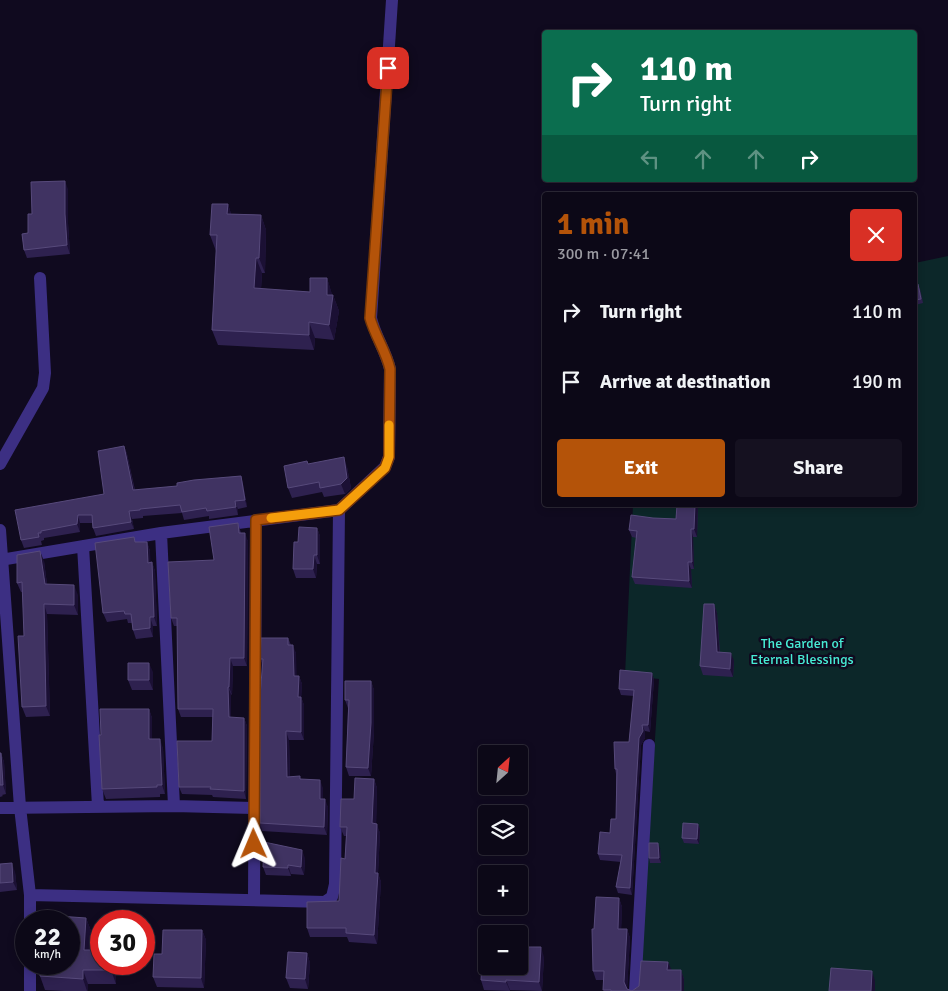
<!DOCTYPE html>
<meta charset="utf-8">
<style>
body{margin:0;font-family:Signika,sans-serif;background:#151120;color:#f1f3f6;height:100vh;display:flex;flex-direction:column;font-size:19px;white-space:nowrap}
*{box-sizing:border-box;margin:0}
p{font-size:16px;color:#9a9aa1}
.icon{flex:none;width:28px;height:28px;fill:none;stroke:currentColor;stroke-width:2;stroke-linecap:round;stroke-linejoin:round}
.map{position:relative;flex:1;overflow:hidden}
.sheet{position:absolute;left:542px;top:192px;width:375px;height:315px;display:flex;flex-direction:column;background:#0c0817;border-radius:5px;box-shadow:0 2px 8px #0003,0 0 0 1px #2c2936}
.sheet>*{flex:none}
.top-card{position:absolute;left:542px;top:30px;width:375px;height:152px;border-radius:5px;box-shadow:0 2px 8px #0003,0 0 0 1px #2c2936;background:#0b6e4f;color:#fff;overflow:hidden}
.needle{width:32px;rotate:27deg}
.fabs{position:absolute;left:478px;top:745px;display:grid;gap:10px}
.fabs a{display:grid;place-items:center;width:50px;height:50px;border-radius:5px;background:#0c0817;box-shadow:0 2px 8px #0003,0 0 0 1px #2c2936;font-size:25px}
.speed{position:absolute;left:15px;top:910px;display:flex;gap:10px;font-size:25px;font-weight:700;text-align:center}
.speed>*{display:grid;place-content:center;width:65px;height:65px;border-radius:50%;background:#0c0817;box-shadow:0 2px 8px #0003,0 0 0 1px #2c2936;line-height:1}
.speed small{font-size:12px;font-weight:400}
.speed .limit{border:8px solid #d22;background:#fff;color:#111}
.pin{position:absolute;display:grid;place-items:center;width:42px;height:42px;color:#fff;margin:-21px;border-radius:10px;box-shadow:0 2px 8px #0006}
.me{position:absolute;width:55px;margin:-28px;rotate:359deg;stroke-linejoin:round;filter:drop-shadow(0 0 4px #0008)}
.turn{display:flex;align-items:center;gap:18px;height:105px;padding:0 15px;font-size:22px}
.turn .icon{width:65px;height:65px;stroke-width:2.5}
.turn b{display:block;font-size:35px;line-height:42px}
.lanes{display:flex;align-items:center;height:48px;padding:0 15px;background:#0003;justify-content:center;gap:25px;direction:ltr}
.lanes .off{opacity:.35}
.round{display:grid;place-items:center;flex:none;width:52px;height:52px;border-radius:5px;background:#151120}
.summary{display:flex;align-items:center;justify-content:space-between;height:85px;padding:0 15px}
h1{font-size:30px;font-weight:800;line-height:38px;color:#b45309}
.primary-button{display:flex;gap:10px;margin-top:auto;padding:10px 15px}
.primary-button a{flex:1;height:58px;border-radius:5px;background:#b45309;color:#fff;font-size:20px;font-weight:800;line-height:58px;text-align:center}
.primary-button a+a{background:#151120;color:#f1f3f6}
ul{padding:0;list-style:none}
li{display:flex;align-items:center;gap:15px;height:70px;padding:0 15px}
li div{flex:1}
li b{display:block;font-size:19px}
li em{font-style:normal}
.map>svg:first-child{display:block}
.green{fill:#0c2729}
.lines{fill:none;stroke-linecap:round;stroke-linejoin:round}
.street{stroke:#3c2f83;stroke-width:12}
.wall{fill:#2e214f}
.shaded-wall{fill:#1b1034}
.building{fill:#403362;stroke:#574a7b}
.route-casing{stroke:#753606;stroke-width:12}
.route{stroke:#b45309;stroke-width:9}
.slow{stroke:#f59e0b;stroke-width:9}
.labels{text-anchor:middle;stroke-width:5;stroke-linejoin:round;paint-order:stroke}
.park-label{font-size:14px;fill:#47ecd5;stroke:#100a1f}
</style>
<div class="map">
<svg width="948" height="991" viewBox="0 0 948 991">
<rect width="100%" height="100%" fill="#100a1f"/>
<!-- green -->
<path class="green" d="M948 256V991H638L659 679 625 675 633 505H915V263Z"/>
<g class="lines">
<!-- street -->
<path class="street" d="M0 464 43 388 45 373 40 278
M0 530 20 807 30 895V921
M161 533 174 806
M83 546 98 806
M0 560 161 533 339 510 385 467 389 457 390 369C386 351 375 336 371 318L392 0
M0 808 174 806 253 808
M30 895 325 902 332 897 335 884 339 510
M254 899 256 520
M30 991V964
M635 991 649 745"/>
</g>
<!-- wall -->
<path class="wall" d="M68 189V223L70 254 27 258 24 250 32 214Z
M228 204 231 214 261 215 266 230 265 273H262L261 289 310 292 327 278 332 295H333L339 311 334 340 315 338 314 350 218 345 212 330 216 251 210 235Z
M915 285 920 289 923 303 915 305Z
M124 446 127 454 135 490 177 486 241 476 243 484 247 507 238 509V515L209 519V516L184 520 182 513 143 516V518L132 519 134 529 96 536 93 528 92 523H80V532L44 538V540L41 541 42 545 24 548 21 540 104 494Z
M308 464 347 467 351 488 345 494 324 497 322 492 292 498 288 488Z
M677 505H698L697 537H693L694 569H691L692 588 635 584 632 577 637 538 632 537 629 530 653 518 676 519Z
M238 523 241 533 248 541 247 666H233L232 695 231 694V718H244L247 726 246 799 213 797 212 795 182 794 179 787 212 741 213 717H181L178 709 177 626H174L171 618 214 560Z
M317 528 320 536V564H317L316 578H296L293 569 298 542Z
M136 542H147L150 551V562H152L155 571 157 626H153V637L136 639 133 630 132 623H128L127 619 107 622 103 613Z
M44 561 47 584 78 595V615L47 614 50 716 26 717 22 707 24 636 23 592H21L17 583Z
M714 604 717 613 720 652 734 661 733 677 703 675 700 666Z
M288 638 291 645 296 653V676H299L302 684 301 697 304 705V740H289L290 777 301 779 323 788V799L328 807 327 835 262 831 260 823 263 665 260 659Z
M153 672V690H132L128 680Z
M652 673 654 680 650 732 645 731V738L641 745 632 895 618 893 616 887 621 862 600 860 598 854 610 833 616 819V774L615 769 629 742 634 696 621 695 619 689Z
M371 681 374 690V732L371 776H349L346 767 348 708 345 700Z
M149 709 152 718V739L163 748 165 794H160V797L106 799 102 789 101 735Z
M0 753H1L4 762 6 794 2 795 3 796 0 797Z
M374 779 377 788 376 824 380 833 378 873 381 882 377 944 349 942 347 937H310L307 928 339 901 345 859 346 836H344L340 827 354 799Z
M698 824 700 829 699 844 684 843 682 838Z
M660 848 661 863H650L649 858Z
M305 858 304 875 291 874V876L266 875 263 867Z
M0 864 15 872 17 890 0 892Z
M619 898 622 907 621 929H627L630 938 627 989 632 991 639 986 668 962 671 970H681L684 979V991H604V980H596L593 971 594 929Z
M86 918 91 931 90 950 116 964V984H88V991H64L45 990 40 976Z
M202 930 206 940 204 988 157 987 153 977 162 954Z
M307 953 310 963 308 989 290 988 286 978Z
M544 957 542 991 510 990V991L484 990 481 980Z"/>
<!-- shaded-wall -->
<path class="shaded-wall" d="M65 181 68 189V223L70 254 67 245 65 214Z
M228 204 233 220 227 214Z
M261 215 266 230 265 273 259 258Z
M256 258 262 273 260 304 254 288Z
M327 278 332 294V300L333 295 339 311 334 340 329 325 327 295Z
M309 322 315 338 314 350 309 335Z
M124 446 127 454 136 498 133 490Z
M344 457 347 467 351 488 345 494 341 484Z
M241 476 243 484 247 507 245 500Z
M235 501 238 509V515L236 507Z
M695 505H698L697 537 694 529Z
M129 511 132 519 134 529 131 522Z
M78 515 80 523V532L77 524Z
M317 528 320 536V564L317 555Z
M691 529 693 537 694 569 692 562Z
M245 533 248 541 247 666 244 658Z
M147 542 150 551 151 571 148 563Z
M40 551 44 561 48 594 45 584Z
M314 555 317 564 316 578 313 569Z
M152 562 155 571 157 626 154 617Z
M688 562 691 569 692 588 689 581Z
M74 585 78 595V615L74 605Z
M44 604 47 614 50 716 46 706Z
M714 604 717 613 720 660 717 652Z
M150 617 153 626V637L150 628Z
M293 645 296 653 297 684 294 676Z
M731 653 734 661 733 677 730 669Z
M230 658 233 666 232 695 229 687Z
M149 663 153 672V690L149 680Z
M652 673 654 680 650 732 648 725Z
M299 676 302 684 301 705 298 697Z
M371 681 374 690V732L371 776 368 768Z
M228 687 231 694V725L229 717Z
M301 697 304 705V740L301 732Z
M149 709 152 718V748L149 739Z
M244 718 247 726 246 799 244 791Z
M642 725 645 731V738L641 745 632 895 630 888 639 738Z
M286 731 289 740 290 785 287 777Z
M160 739 163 748 165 794 162 785Z
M1 753 4 762 6 794 3 785Z
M374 779 377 788 376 832 372 823Z
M320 780 323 788V807L320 799Z
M325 799 328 807 327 835 324 827Z
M377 824 380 833 378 873 381 882 377 944 374 935 375 873Z
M698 824 700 829 699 844 697 839Z
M658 843 660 848 661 863 659 858Z
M302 850 305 858 304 875 301 867Z
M12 863 15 872 17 890 13 882Z
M288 865 291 874V876L288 868Z
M619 898 622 907 621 938 618 929Z
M86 918 91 931 89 964 84 950Z
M627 929 630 938 627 991 624 982Z
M202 930 206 940 204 988 201 978Z
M541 947 544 957 542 991 539 982Z
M307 953 310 963 308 989 305 979Z
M668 962 672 971 667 970Z
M111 964H116V984L111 970Z
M83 970 88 984V991H87L83 979Z
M681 970 684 979V991H681Z
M872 971 875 981V991H871Z
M506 980 510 990V991L506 982Z"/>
<!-- building -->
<path class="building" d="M65 181V214L67 245 24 250 22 234 28 233V214H32L31 182Z
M212 204H228L227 214 261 215 259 258H256L254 288 310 292V278H327V295H333L329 325 309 322V335L212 330 217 235H210Z
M918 284 921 299 915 300V285Z
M124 446 133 490 177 486V483L194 480 241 476 245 500 235 501 236 507 207 511 206 508 182 512 180 505 140 509V510L129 511 131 522 93 528 92 515H78L77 524 41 531V533H38L39 537 21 540 15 510 104 494 98 451Z
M344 457 347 478 341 484 320 488 319 482 288 488 284 466 307 461 308 464Z
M677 505H695L694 529H691L692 562H688L689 581 632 577 637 531 629 530 631 515 653 518 676 519Z
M238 523 239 533H245L244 658H230L229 687H228L229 717 244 718V791L210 789 211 787H179L177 741H212L213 709H178L177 618H171L168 562 214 560 209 527Z
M299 527 317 528V555H314L313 569H293L294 542H298Z
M134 537 135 542H147L148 563 152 562 154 617H150V628L133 630 131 614H125L124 611 103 613 95 543Z
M40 551 45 584 74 585V605L44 604 46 706 22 707 18 636H24L22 582 17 583V555Z
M704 604H714L717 652 731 653 730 669 700 666Z
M261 638H288V645H293L294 676H299L298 697H301V732L286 731 287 777 300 776V779L320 780V799H325L324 827 260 823V696L263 659H260Z
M128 663H149V680H128Z
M620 670 652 673 648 725H642L643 731 639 738 630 888 616 887 622 855 598 854 600 832 610 833 611 819H616L617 769H615L614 742H629L634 690 619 689Z
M345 681H371V723L368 768 346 767 349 700H345Z
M100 709H149V739H160L162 785H157V787L102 789 99 735H101Z
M0 753H1L3 785H0Z
M355 778 374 779 372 823 377 824 375 873H378L374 935 346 933V928H307V902L339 901 341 858 345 859 347 827H340L341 799H354Z
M683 823 698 824 697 839 682 838Z
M264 842 302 850 301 867 288 865V868L263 867Z
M649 843H658L659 858H649Z
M12 863 13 882 0 883V864Z
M596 897 619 898 618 929H627L624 982 627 989 632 991 639 986 641 961 668 962 667 970H681V991H611V990H603L604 971H593L592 929H594Z
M44 915 86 918 84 950H101V964H111V970H83V979L40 976 41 964H69V921H43Z
M163 930H202L201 978 153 977 154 954H162Z
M483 945H486V966H519V947H541L539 982 506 980V982L481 980Z
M288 952 307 953 305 979 286 978Z
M831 968 872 971 871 991H829Z"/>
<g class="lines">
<defs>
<path id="route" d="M254 844 256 520 339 510 385 468 389 457 390 369C386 351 375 336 370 318L388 68"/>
</defs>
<!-- route casing -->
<use href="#route" class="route-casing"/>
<!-- route -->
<use href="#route" class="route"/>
<!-- slow -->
<path class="slow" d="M271 518 339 510 385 468 389 457V425"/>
</g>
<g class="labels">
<!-- park labels -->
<g class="park-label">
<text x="802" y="648">The Garden of<tspan x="802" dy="16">Eternal Blessings</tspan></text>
</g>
</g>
</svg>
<div class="fabs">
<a><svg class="needle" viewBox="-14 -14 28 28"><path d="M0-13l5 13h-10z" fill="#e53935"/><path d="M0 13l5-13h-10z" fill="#9a9aa1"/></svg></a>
<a><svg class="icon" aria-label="layers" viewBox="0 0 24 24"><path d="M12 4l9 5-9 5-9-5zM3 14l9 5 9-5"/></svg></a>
<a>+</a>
<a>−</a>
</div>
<div class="speed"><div>22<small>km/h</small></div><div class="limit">30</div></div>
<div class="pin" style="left:388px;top:68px;background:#d93025"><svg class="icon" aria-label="arrive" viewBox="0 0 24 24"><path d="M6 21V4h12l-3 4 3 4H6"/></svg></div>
<svg class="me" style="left:254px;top:844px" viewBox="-20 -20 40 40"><path d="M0-17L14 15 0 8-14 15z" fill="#b45309" stroke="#fff" stroke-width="4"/></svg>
<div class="top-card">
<div class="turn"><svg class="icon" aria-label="right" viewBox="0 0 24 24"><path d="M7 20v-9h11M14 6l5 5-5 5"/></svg><div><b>110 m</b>Turn right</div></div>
<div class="lanes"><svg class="icon off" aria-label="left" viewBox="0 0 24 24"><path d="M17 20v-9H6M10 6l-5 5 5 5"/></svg><svg class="icon off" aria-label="ahead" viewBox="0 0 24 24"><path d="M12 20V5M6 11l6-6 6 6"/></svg><svg class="icon off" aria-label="ahead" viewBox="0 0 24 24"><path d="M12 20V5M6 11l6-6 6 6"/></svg><svg class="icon" aria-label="right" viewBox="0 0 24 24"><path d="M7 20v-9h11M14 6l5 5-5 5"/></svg></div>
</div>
<section class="sheet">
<div class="summary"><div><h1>1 min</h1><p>300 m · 07:41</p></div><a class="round" style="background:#d93025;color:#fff"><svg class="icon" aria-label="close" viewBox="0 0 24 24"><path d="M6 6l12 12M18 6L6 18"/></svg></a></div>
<ul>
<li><svg class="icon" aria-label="right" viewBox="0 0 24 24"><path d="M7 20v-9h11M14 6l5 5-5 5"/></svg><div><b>Turn right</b></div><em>110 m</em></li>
<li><svg class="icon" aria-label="arrive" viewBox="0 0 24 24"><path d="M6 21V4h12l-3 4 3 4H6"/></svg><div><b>Arrive at destination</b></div><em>190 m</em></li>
</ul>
<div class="primary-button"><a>Exit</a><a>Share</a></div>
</section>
</div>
